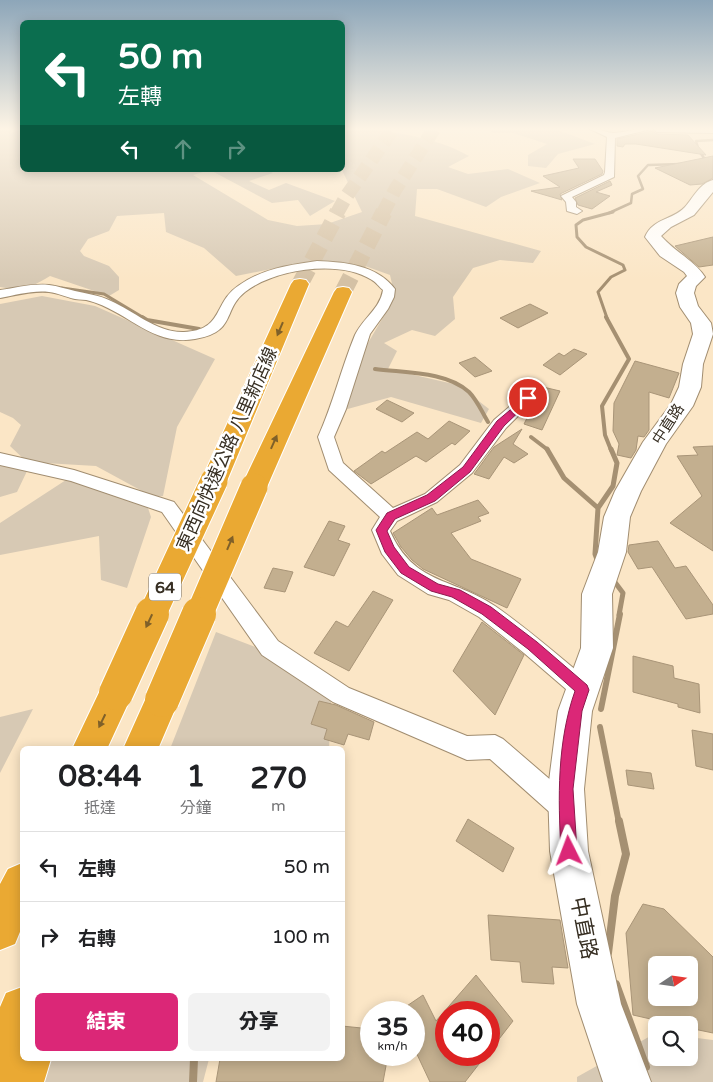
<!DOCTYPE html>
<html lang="zh-TW">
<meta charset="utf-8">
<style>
body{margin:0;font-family:"Varela Round","Noto Sans TC",sans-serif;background:#f2f2f2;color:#202124;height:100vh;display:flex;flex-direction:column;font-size:19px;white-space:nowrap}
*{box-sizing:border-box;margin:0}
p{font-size:16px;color:#757577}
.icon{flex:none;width:28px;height:28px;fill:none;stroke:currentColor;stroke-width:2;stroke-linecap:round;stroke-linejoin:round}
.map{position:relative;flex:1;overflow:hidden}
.sheet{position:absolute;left:20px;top:746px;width:325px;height:315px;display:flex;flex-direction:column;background:#fff;border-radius:8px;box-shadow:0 2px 12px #0003}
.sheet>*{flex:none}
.guide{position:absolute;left:20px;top:20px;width:325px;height:152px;border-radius:8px;box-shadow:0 2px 12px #0003;background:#0b6e4f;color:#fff;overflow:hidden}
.needle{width:32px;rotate:77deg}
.buttons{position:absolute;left:648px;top:956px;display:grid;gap:10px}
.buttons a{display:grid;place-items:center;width:50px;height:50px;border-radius:8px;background:#fff;box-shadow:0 2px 12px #0003;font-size:25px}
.speed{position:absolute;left:360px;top:1001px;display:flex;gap:10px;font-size:25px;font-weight:700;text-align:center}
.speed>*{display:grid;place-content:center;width:65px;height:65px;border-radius:50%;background:#fff;box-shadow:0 2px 12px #0003;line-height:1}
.speed small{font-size:12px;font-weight:400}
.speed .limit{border:8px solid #d22;background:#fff;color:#111}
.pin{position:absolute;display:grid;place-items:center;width:42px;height:42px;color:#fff;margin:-21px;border:2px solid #fff;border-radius:50%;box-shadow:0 1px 5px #0007}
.me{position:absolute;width:55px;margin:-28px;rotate:357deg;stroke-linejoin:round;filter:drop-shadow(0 0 4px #0008)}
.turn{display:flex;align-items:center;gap:18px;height:105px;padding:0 15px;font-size:22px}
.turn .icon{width:65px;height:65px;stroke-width:2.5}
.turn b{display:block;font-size:35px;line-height:42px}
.lanes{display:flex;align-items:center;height:48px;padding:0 15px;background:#0003;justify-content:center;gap:25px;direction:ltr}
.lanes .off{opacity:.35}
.eta{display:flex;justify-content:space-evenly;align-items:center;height:85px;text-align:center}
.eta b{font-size:30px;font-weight:800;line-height:35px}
.button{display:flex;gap:10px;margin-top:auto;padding:10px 15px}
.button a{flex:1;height:58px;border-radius:8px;background:#db2777;color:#fff;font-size:20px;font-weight:800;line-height:58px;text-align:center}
.button a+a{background:#f2f2f2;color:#202124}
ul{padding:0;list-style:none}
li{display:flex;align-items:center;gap:15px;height:70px;padding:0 15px;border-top:1px solid #e0e0e0}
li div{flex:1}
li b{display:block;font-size:19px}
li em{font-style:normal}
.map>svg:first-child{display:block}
.green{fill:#d7c9b4}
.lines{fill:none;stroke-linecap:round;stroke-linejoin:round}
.stream-far5{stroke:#a59072;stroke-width:2.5}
.stream-far4{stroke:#a59072;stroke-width:3}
.stream-far3{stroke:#a59072;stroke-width:4}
.stream-far2{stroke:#a59072;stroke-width:5}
.stream-far1{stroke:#a59072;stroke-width:6}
.stream{stroke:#a59072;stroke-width:8}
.building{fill:#c3af8f;stroke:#a99578;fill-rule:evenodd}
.highway-tunnel-far1{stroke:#d4c1a5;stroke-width:14;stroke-dasharray:14 7;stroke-linecap:butt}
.highway-tunnel{stroke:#d4c1a5;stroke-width:17;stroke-dasharray:17 9;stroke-linecap:butt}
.street-casing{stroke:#a18d70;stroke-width:2}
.secondary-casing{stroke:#a18d70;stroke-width:2}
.highway-casing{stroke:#fff;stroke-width:2}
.street{fill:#fff;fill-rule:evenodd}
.secondary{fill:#fff;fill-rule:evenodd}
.highway{fill:#eaa933;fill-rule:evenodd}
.highway-bridge-far1-casing{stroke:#fff;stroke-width:29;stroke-linecap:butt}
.highway-bridge-casing{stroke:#fff;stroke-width:36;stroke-linecap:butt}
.highway-bridge-far1{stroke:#eaa933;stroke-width:27}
.highway-bridge{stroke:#eaa933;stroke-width:34}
.oneway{fill:#7f6029}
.route{fill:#db2777;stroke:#8e194d}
.labels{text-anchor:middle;stroke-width:5;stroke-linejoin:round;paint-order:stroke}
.far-street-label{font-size:15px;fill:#372f23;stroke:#fff}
.shield{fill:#fff;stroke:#736d65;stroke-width:1}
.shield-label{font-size:16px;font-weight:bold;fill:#372f23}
.street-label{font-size:18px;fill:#372f23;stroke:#fff}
.near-street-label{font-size:21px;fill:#372f23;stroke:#fff}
</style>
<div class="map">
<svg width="713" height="1082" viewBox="0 0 713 1082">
<rect width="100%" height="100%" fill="#fbe6c6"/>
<!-- green -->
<path class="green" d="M0 129H9L12 133 22 129V170H268L273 173 249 181 269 190 286 183 335 201 310 216 298 200 272 203 210 170 193 175 268 220 297 226 327 224 362 212 342 170 343 129C383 129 434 136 469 156L448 167 468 174 508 169 540 183 501 197 486 207 437 189H417L415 216 541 251 533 263 500 260 473 268 453 297 455 319 435 336 412 330 384 343 397 351 388 369 458 385 489 409 481 423 391 397 344 410 365 348 395 297 390 275 365 266 311 261 236 276 204 248 166 232 164 213 117 216 109 231 88 239 80 251 84 256 109 266 119 277V290L109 296 50 276C31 287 23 292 0 287Z
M490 129H555L595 144 558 154 546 168 528 166V155L547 144 513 133H492Z
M42 296 95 306 215 359 177 427 163 496 153 497 96 466 27 462 10 446 21 425 13 418 0 412V304Z
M0 462 28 469 17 492 0 497Z
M69 478 146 502 151 517 127 588 101 580 99 536 0 555V523Z
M216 632 295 662 331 701 329 749H170Z
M33 709 0 773V717Z
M654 1034H656V1058H689V1037L713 1040V1082H577V1077Z
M50 1059H209L203 1082H41Z"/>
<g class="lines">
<!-- stream-far5 -->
<path class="stream-far5" d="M698 161 704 158 699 151 696 141 713 140
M609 213 631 203 632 194 643 189 638 176 648 165 681 164"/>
<!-- stream-far4 -->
<path class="stream-far4" d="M62 288 104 294 144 318
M607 318 598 292 611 277 625 270 623 265 586 247 577 237 576 225 583 220 613 212"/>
<!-- stream-far3 -->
<path class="stream-far3" d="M142 317 147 320 199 329
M606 317 629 359 602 406 605 435 611 450
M375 369C404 373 446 371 469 392 477 400 482 412 488 422
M531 437 548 450"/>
<!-- stream-far2 -->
<path class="stream-far2" d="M547 449 564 478 598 508
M598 562 595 554 598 508 613 486 617 463 611 449
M611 577 623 593 619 615"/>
<!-- stream-far1 -->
<path class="stream-far1" d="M601 709 620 614
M600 727 619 823"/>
<!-- stream -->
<path class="stream" d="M608 953 615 896 626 854 619 821
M616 984 646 1067
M193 1082 194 1059"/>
</g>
<!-- building -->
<path class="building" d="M652 131 657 134 688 135 706 155 636 144H625L623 147 617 146V139Z
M713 156V178L702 184 690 185 655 168Z
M573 159H595L603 171 602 174 560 194 562 200 531 191 560 187 543 176 579 168Z
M610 181 612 185 596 192 610 196 592 209 578 205 575 198Z
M713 237V265L699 267 675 246Z
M530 304 548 313 518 328 500 318Z
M574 349 587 354 560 375 543 365 559 353 564 356Z
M475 357 492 371 475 377 459 363Z
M635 361 679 373 669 398 649 392V430L644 437 638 436 636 450 631 458 617 455 619 444 613 431 614 403Z
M543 387 560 391 542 430 524 424Z
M387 400 414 413 402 422 376 409Z
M449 421 470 431 455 445 452 443 426 462 416 456 371 484 354 471 382 451 385 453 417 432 428 439Z
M522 429 513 444 528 454 514 463 504 457 489 479 474 474 494 447Z
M713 446V551L670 523 702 496 677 456 698 455 693 447Z
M478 500 489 513 478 517 481 521 451 533 471 559 521 579 507 608 423 569 412 560 401 547 393 533 432 508 437 515Z
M329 521 345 526 338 540 350 544 334 576 304 567Z
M658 541 675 568 686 566 713 605V614L686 619 652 567 638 569 628 552 629 545Z
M273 568 293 572 285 592 264 588Z
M373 591 393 600 349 671 314 653 336 621 348 627Z
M482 622 524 655 495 715 453 671Z
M633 656 673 666 674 678 699 684 700 713 678 707V704L633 692Z
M319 701 336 705 374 722 369 740 348 734 344 745 324 739 327 729 311 724Z
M692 730 713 734V770L696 766Z
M626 770 651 773 654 789 628 785Z
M468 819 514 848 503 872 456 841Z
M643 904 664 909 713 957V1033L689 1028V1025H677L633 1015 626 933ZM656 965H689V998H656Z
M488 915 560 920 568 968 552 967 554 984 522 982 520 962 491 960Z
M476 975 513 1021 489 1052V1012H446V1055H486L465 1082H430L414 1048V1012H398L423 995 436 1021Z
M342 1026 371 1029V1055H388L383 1082H216L220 1059H342Z"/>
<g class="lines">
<!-- highway-tunnel-far1 -->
<path class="highway-tunnel-far1" d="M337 213 346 197 393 129
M383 213 395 190 434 129"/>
<!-- highway-tunnel -->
<path class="highway-tunnel" d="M300 284 338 212
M343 292 384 212"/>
<defs>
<path id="street" d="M590 129C599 128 606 133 614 133 627 132 638 128 651 129L615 138 614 177 572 197 576 202V207L582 211 577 214 567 211 566 202 561 196 604 175 605 172 607 137Z
M653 129H713V133L657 132Z
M317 261C345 262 377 265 395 289L394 297 388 309 370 334 346 409 334 437 343 463 393 508 425 494 460 465 494 420 523 395H533L536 398 506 428 472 473 437 502 397 521 390 531C414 585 452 577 495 606 528 629 559 656 590 682L593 689 590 696 582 699 574 696 524 653 479 617 449 600 428 594 398 575 382 554 372 530 380 517 329 470 318 437C333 404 341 369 355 335 363 318 380 309 383 290 379 287 376 282 372 280 339 259 274 269 245 292 222 310 237 332 195 339 153 347 127 311 90 301 85 299 80 300 75 299 66 297 58 293 49 292 33 290 16 295 0 298V290C16 288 33 283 49 285 58 286 66 289 75 291 88 294 99 295 111 301 134 311 157 333 184 332 224 330 213 303 238 286 261 269 289 265 317 261Z
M0 453 74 470 174 502 278 641 349 688 467 736 495 735 503 739 575 801 579 813 575 822 566 826 557 822 555 817 490 759 467 760 333 702 262 655 162 512 71 481 0 465Z"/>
<path id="secondary" d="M713 180V192L694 215 671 227 661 236C675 252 694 260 705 277L696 286 694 293 698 306 711 323 713 334 703 364 701 387 693 406 666 444 641 491 630 517 626 552 612 594 613 648 592 711 584 789 588 851 621 1004 651 1082H603L577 1004 550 851 548 789 558 711 581 648 582 594 598 552 604 517 615 491 643 442 671 404 679 387 683 364 693 334 691 323 680 307 676 293 679 284 687 276 684 272 660 256 645 237C653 218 673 220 685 207 693 198 700 183 713 180Z"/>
<path id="highway" d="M300 279 306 280 309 284 227 481 223 487 214 490 205 487 201 481 291 284 294 280Z
M343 287 349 288 352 292 267 487 263 493 254 496 245 493 241 487 334 292 337 288Z
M116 678 128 682 133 693 107 749H72L104 682Z
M162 685 174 689 179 700 158 749H123L150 689Z
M22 863V927L15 944 0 950V884L8 869Z
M22 987V1059H51L44 1082H0V1007L6 993Z"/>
</defs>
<!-- street casing -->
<use href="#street" class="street-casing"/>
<!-- secondary casing -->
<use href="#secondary" class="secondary-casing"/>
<!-- highway casing -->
<use href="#highway" class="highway-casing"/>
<!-- street -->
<use href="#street" class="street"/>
<!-- secondary -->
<use href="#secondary" class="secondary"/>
<!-- highway -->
<use href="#highway" class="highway"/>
<defs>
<path id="highway-bridge-far1" d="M152 615 214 481
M199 615 254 487"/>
<path id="highway-bridge" d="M116 693 152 614
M162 700 199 614"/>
</defs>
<!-- highway-bridge-far1 casing -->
<use href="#highway-bridge-far1" class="highway-bridge-far1-casing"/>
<!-- highway-bridge casing -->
<use href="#highway-bridge" class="highway-bridge-casing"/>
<!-- highway-bridge-far1 -->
<use href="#highway-bridge-far1" class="highway-bridge-far1"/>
<!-- highway-bridge -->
<use href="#highway-bridge" class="highway-bridge"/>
</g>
<!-- one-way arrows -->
<defs><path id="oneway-solid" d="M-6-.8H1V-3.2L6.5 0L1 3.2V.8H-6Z" transform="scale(1.25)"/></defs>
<g class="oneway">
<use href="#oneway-solid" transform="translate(280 329) rotate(113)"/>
<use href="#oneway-solid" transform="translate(274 442) rotate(-66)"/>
<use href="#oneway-solid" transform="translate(230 543) rotate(-67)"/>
<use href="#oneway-solid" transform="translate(149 621) rotate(115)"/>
<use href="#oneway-solid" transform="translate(102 721) rotate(116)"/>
</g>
<!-- sky -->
<linearGradient id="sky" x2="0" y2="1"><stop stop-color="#8da6b9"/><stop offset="0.46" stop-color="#fdf4e5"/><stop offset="1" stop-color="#fdf4e5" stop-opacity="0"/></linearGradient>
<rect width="713" height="280" fill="url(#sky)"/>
<!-- route -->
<path class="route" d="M528 395 533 398 531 400 504 426 470 472 435 501 395 519 387 531 394 547 409 567 438 584 460 590 491 607 537 642 587 685 589 690 582 711 573 789 577 851 575 857 569 859 563 857 561 851C558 798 557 742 575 691L528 649 482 614 452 597 431 591 401 573 385 552 376 530 387 513 427 495 463 467 497 421Z"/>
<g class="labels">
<!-- far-street labels -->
<g class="far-street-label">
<text transform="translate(668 424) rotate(-57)" y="5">中直路</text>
</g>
<!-- shield labels -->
<rect class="shield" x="149" y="573.5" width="32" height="27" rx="4"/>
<g class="shield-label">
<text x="165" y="593">64</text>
</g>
<!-- street labels -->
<g class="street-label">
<text transform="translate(227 449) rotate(-66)" y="6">東西向快速公路 八里新店線</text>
</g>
<!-- near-street labels -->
<g class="near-street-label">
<text transform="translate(584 928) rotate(79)" y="7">中直路</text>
</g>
</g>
</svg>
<div class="buttons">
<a><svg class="needle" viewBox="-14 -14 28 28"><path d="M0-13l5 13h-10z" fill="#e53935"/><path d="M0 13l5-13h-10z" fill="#757577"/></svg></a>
<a><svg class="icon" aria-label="search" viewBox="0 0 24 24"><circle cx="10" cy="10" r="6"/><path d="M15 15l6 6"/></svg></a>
</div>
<div class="speed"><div>35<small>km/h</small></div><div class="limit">40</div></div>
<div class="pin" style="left:528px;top:398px;background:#d93025"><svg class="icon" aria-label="arrive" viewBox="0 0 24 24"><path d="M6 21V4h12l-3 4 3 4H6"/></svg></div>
<svg class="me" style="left:569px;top:851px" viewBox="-20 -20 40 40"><path d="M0-17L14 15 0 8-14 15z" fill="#db2777" stroke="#fff" stroke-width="4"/></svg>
<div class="guide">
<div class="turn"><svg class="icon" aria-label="left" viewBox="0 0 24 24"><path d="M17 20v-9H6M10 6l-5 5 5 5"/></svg><div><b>50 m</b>左轉</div></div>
<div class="lanes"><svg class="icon" aria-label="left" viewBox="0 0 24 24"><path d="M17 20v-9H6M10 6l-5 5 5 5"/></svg><svg class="icon off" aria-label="ahead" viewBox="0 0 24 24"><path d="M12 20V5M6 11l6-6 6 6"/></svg><svg class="icon off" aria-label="right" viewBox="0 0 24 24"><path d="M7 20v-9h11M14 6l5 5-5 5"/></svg></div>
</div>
<section class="sheet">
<div class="eta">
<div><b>08:44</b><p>抵達</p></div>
<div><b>1</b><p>分鐘</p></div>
<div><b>270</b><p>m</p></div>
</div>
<ul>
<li><svg class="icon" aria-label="left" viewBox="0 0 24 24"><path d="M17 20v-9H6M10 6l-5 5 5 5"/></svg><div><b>左轉</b></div><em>50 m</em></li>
<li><svg class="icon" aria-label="right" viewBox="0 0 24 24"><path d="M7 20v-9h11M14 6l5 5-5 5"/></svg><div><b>右轉</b></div><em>100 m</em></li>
</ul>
<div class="button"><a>結束</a><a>分享</a></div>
</section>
</div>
